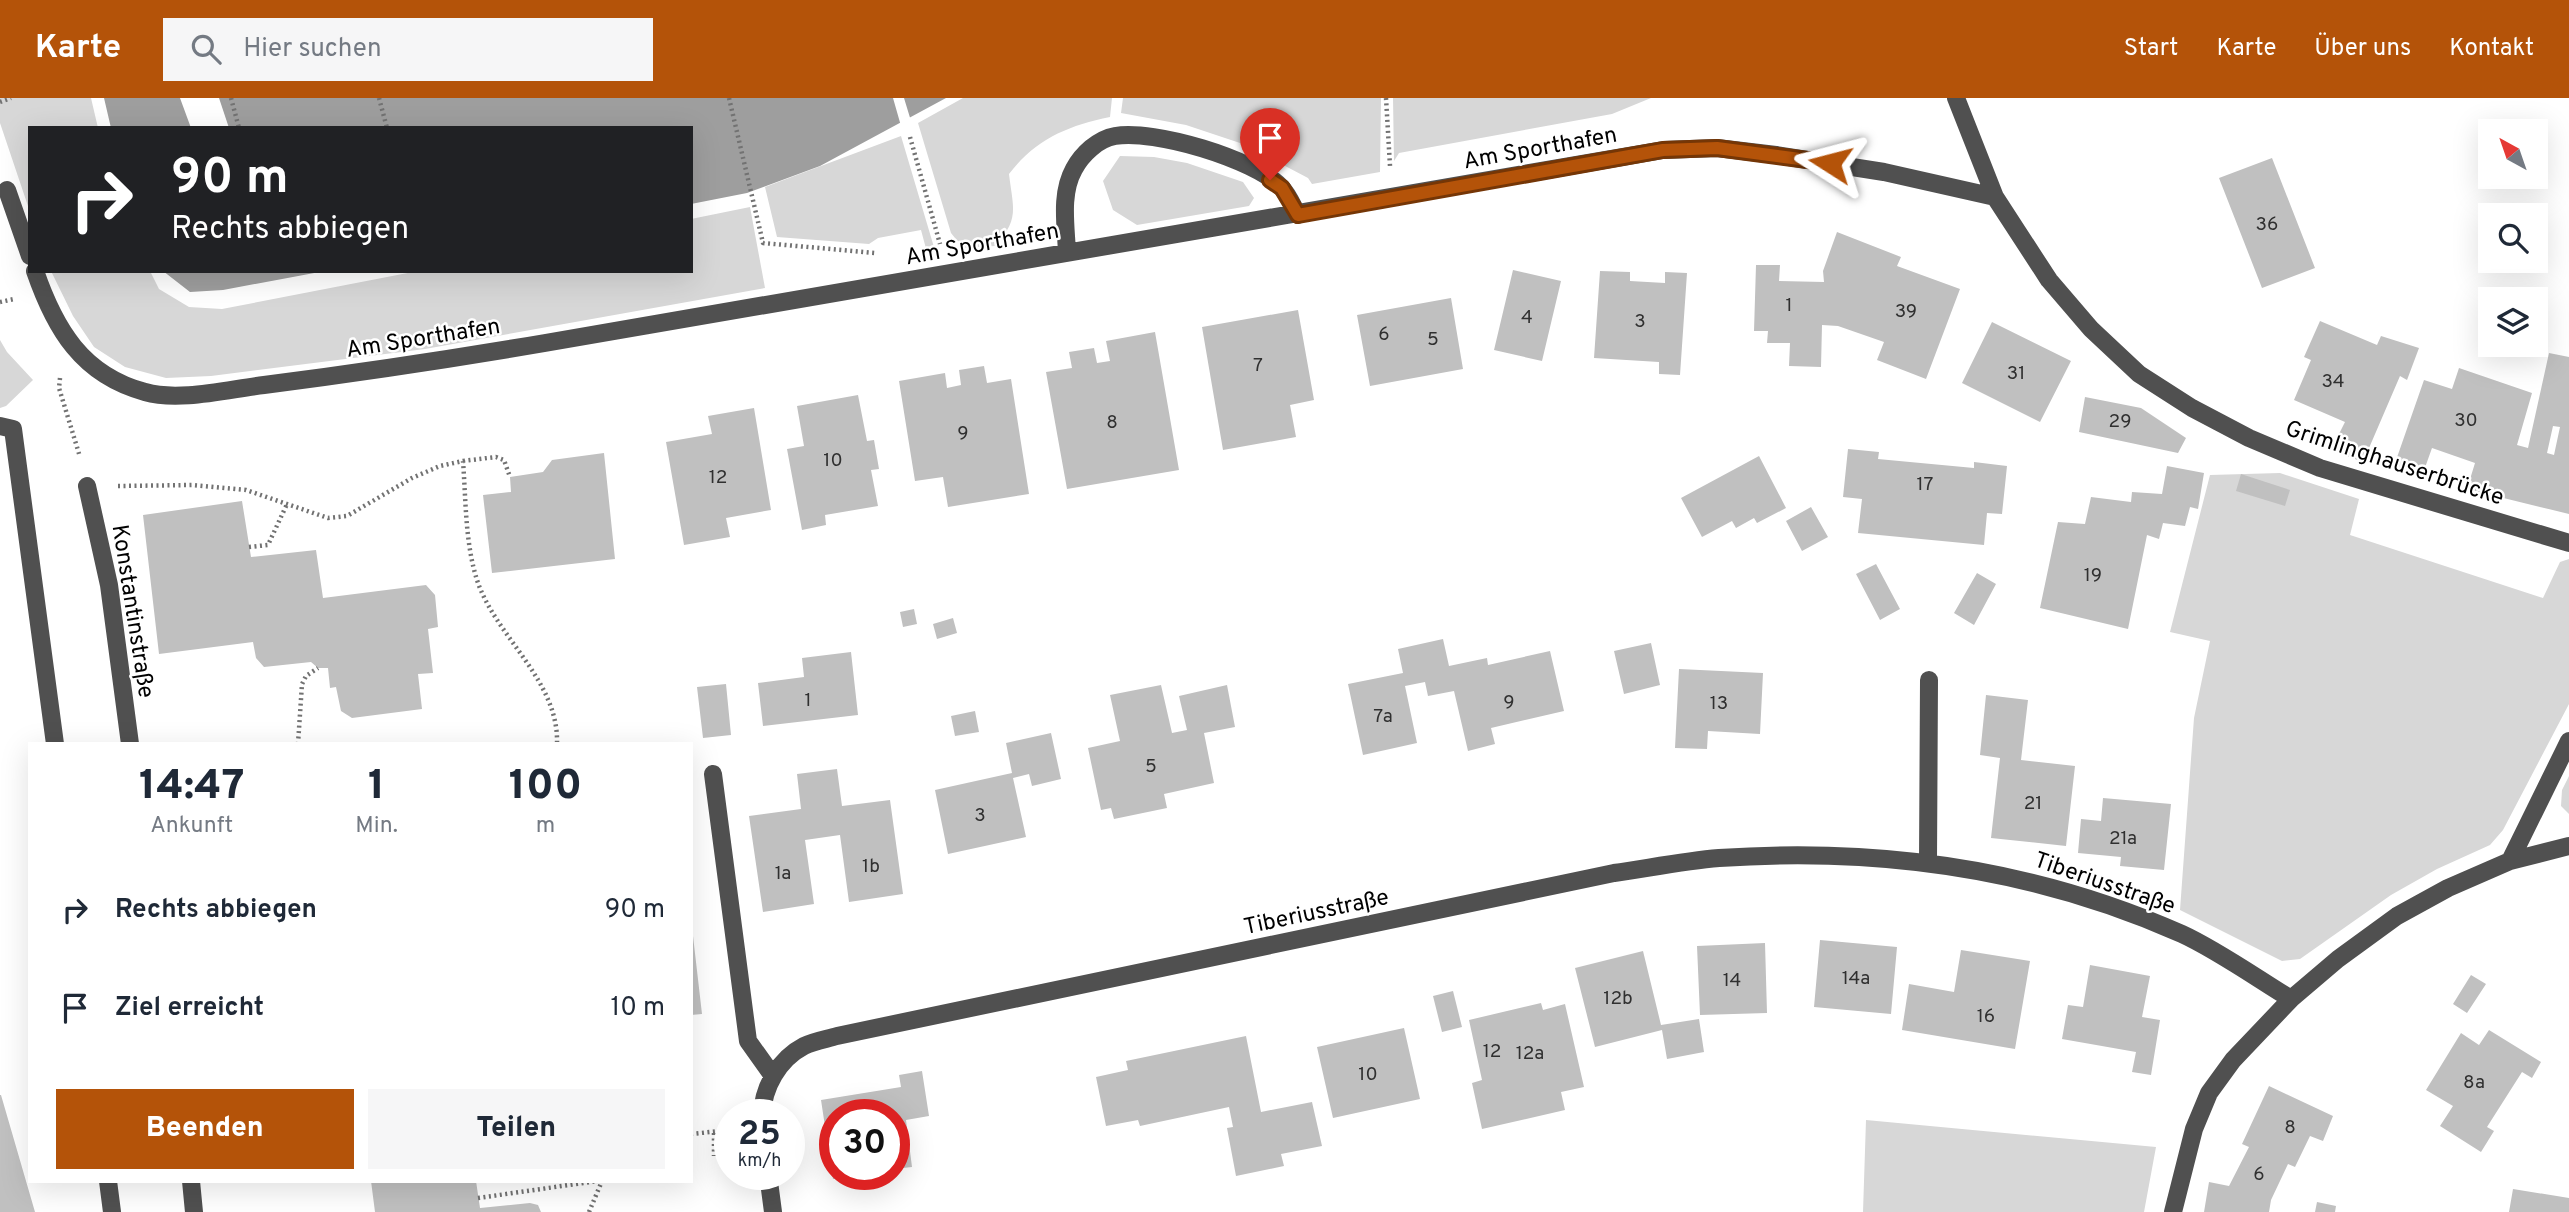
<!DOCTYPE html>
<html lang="de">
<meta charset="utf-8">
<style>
body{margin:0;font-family:Overpass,sans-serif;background:#f6f6f7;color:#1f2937;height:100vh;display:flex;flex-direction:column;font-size:26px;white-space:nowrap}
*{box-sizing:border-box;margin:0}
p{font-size:23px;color:#747a83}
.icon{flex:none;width:38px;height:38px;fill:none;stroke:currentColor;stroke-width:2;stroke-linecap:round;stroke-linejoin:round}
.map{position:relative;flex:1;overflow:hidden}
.sheet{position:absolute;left:28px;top:644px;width:665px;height:441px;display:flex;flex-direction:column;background:#fff;border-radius:0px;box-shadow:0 7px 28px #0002}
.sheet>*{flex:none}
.guide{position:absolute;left:28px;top:28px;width:665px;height:147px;border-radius:0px;box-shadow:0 7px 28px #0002;background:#202124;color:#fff;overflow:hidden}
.needle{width:46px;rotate:320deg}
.tools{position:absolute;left:2478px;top:21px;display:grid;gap:14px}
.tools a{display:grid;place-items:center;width:70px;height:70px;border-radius:0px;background:#fff;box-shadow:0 7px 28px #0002;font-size:35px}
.speed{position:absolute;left:714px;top:1001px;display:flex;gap:14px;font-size:35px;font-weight:700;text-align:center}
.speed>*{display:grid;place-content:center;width:91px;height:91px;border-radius:50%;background:#fff;box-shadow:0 7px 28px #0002;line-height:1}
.speed small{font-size:18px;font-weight:400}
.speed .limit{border:10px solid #d22;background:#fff;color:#111}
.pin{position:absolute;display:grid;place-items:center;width:60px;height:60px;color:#fff;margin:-72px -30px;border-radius:50% 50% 50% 0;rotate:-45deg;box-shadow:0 0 7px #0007}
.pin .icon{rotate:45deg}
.me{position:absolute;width:77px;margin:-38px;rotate:279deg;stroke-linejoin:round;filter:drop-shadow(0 0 5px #0008)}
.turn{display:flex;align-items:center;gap:24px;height:147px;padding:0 28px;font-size:32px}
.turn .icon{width:91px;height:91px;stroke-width:2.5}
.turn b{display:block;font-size:49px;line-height:60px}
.eta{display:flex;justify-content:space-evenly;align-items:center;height:119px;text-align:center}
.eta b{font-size:42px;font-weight:800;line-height:49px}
.cta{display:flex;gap:14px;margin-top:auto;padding:14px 28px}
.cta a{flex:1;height:80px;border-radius:0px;background:#b45309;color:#fff;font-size:28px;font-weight:800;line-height:80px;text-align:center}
.cta a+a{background:#f6f6f7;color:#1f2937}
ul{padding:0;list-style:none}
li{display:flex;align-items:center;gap:21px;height:98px;padding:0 28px}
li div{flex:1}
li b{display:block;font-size:26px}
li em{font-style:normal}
header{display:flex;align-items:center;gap:42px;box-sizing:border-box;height:98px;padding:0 35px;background:#b45309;color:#fff}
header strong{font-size:33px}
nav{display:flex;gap:38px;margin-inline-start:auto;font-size:24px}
.search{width:490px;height:63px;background:#f6f6f7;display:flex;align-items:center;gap:18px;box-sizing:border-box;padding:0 24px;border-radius:0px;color:#747a83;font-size:26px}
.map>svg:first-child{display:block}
.green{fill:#d7d7d7}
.water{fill:#9e9e9e}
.pier{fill:#fff}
.building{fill:#c0c0c0;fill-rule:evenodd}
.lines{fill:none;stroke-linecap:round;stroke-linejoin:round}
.path{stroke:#727272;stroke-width:4.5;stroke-dasharray:2 3.5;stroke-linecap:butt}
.minor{stroke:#505050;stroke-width:18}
.route-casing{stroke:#753606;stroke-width:18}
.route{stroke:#b45309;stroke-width:12}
.labels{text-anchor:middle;stroke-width:5;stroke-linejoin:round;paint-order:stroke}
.number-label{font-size:19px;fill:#303030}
.street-label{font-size:23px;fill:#000;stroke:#fff}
</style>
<header>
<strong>Karte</strong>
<div class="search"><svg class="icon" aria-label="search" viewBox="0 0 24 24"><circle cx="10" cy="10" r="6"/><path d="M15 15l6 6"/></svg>Hier suchen</div>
<nav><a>Start</a><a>Karte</a><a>Über uns</a><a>Kontakt</a></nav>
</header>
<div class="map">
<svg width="2569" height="1114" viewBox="0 0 2569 1114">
<rect width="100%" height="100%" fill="#fff"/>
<!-- green -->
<path class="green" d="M0 0H91L98 30H30V114L0 25Z
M963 0H1112L1110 19C1067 28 1036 41 1009 76 1013 110 1020 121 995 148L963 150 951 135 918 25Z
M1123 0H1381L1380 74 1312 86 1308 80 1243 46 1186 27 1121 15Z
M1393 0H1651L1612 16 1399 55 1394 63Z
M901 38 936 156 928 158 921 132 878 140 869 146 777 139 765 89Z
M1120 58 1154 59 1187 65 1243 84 1254 100 1249 108 1137 127 1113 112 1103 83Z
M750 109 765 190 425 251 211 278 166 280 125 269 94 249 73 218 51 173H150L159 191 189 209 222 211 418 173H691V121Z
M0 242 7 254 33 282 6 308 0 310Z
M2280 375 2359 401 2350 437 2543 500 2560 464 2569 461V606L2503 732 2490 747 2437 771 2391 797 2300 861 2282 863 2180 812 2194 620 2210 543 2170 534 2210 377Z
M2569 678V716L2561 708 2562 692Z
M1866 1022 2156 1049 2144 1114H1863Z"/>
<!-- water -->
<path class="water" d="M104 0H946L820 68 747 95 691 106V30H111Z
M163 173H325L223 192 190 194Z"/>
<!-- pier -->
<path class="pier" d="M180 0H219L229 30H191Z
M893 0H904L911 23 901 28Z"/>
<!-- building -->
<path class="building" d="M2272 60 2315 170 2262 190 2219 80Z
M1837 134 1901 159 1897 168 1960 191 1926 281 1877 262 1884 244 1838 228 1822 227 1821 269 1789 268 1790 245H1767L1768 233H1754L1756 167H1780L1779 183 1824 184 1823 173Z
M1513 172 1561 183 1542 263 1494 252Z
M1600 173 1630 174V183L1665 185V174L1687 175 1680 277 1659 276V264L1594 260Z
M1451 200 1463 271 1370 288 1357 217Z
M1298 212 1314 302 1290 307 1296 339 1223 352 1202 229Z
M2320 223 2377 247 2381 238 2419 250 2407 282 2400 278 2363 364 2331 352 2345 324 2294 302 2311 262 2304 259Z
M1992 224 2071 263 2040 324 1962 285Z
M1155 234 1179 372 1067 391 1046 274 1072 270 1069 254 1094 250 1097 265 1110 263 1106 243Z
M2549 255 2569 259V416L2467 391 2475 365 2432 350 2422 378 2394 368 2424 282 2452 291 2459 270 2532 295 2517 347 2528 350ZM2553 328 2560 329 2554 357 2547 355Z
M984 268 987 285 1011 281 1029 396 948 409 943 379 915 383 899 283 945 275 947 290 961 287 959 272Z
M858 297 867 343 874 342 879 371 871 372 878 408 825 417 826 427 802 432 787 351 804 348 797 308Z
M2085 299 2141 310 2186 340 2178 355 2079 334Z
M754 310 771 412 726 420 730 439 684 447 666 344 712 336 708 318Z
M1848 351 1879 354 1878 361 1974 370V364L2007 368 2002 416 1987 415 1984 447 1858 435 1862 401 1843 399Z
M604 355 615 461 492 475 483 397 511 394 510 379 543 374 552 362Z
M1759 358 1786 410 1757 425 1754 420 1736 430 1732 423 1702 439 1681 400Z
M2167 368 2204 375 2198 411 2190 409 2185 428 2163 425 2159 441 2147 437 2128 531 2040 510 2058 424 2085 426 2091 399 2131 404 2132 394 2162 396Z
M2241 376 2290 392 2285 408 2236 393Z
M242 403 251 459 316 452 323 500 426 487 435 497 438 529 428 531 433 575 418 576 422 611 352 620 341 613 336 589 330 590 328 570H318L311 564 264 569 256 560 253 544 159 556 143 417Z
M1811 409 1828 439 1802 453 1786 423Z
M1876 466 1900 511 1880 522 1856 476Z
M1977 475 1996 486 1974 527 1954 515Z
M914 511 917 526 903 529 900 514Z
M953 520 957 535 937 541 933 526Z
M1443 541 1449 568 1487 560 1488 567 1550 553 1564 613 1491 630 1495 646 1468 653 1454 593 1428 598 1425 584 1405 588 1417 645 1363 657 1348 586 1403 575 1398 551Z
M1651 545 1660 587 1624 596 1614 553Z
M851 554 858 617 763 628 758 585 804 579 802 560Z
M1679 571 1763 575 1760 636 1708 633 1707 651 1675 650Z
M726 586 731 637 703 640 697 589Z
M1161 587 1172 635 1187 632 1179 598 1227 587 1235 629 1204 635 1214 685 1164 696 1167 710 1114 721 1111 710 1101 712 1088 650 1120 643 1110 597Z
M1986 597 2028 602 2021 662 2075 668 2066 748 1991 740 2000 660 1980 657Z
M975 613 979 634 955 638 951 618Z
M1051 635 1061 681 1032 688 1029 676 1013 680 1026 739 948 756 935 692 1012 675 1006 645Z
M837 671 842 708 890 702 903 796 849 804 840 737 805 742 814 806 763 814 749 718 801 711 797 676Z
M2103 700 2171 706 2164 772 2120 768 2121 759 2078 755 2081 721 2101 723Z
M693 838 702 916 691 917V839Z
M1820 842 1897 849 1891 916 1814 909Z
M1765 845 1767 915 1700 917 1697 848Z
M1961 852 2030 863 2015 951 1902 932 1909 886 1954 894Z
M1643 853 1661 927 1699 921 1704 954 1667 961 1662 932 1595 949 1575 870Z
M2090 867 2150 878 2142 919 2160 922 2151 977 2132 974 2136 954 2062 941 2068 907 2083 909Z
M2471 877 2486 886 2467 915 2453 906Z
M1453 893 1462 929 1442 934 1433 898Z
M1541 905 1543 912 1565 906 1584 989 1561 994 1565 1012 1482 1031 1472 985 1482 982 1469 922Z
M1404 930 1420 1001 1333 1020 1317 949Z
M2489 932 2541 964 2532 980 2522 974 2487 1029 2494 1033 2481 1054 2440 1028 2453 1008 2426 992 2461 935 2479 947Z
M1246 938 1261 1014 1312 1004 1322 1048 1281 1056 1284 1068 1236 1078 1227 1030 1233 1029 1229 1009 1140 1028 1138 1022 1106 1028 1096 979 1128 972 1126 963Z
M922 973 929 1018 906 1022 912 1069 894 1071V1017H835V1076L854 1078 833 1081 821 1002 901 989 899 977Z
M2269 988 2333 1018 2323 1043 2310 1038 2295 1069 2288 1066 2271 1102 2269 1114H2204L2209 1084 2229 1088 2249 1049 2242 1046Z
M0 997H1L35 1114H0Z
M371 1083H476L480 1110 530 1105 538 1107 541 1114H375Z
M2513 1091 2569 1100V1114H2509Z
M2317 1104 2336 1108 2335 1114H2315Z"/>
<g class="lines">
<!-- path -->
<path class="path" d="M231 0 239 30
M379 0 387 30
M729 0 763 145 875 155
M1386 0 1390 68
M0 4 11 0
M910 39 940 146
M0 204 14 201
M60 280 59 290 80 359
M463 363 496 359 504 362 510 379
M118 388 192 387 246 392 328 420 347 418 412 380 440 368 463 363C466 403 465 447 478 485 498 541 559 583 557 646
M249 449 268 447 287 406
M298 646 302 586 306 578 318 570
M714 1035V1058
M691 1036 730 1032
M478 1100 597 1083
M589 1114 602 1083"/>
<!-- minor -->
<path class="minor" d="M1956 0 1995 99 2049 182 2091 231 2139 276 2192 310 2249 340 2320 370 2569 445
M7 92 30 158
M1067 155C1066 128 1060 96 1074 71 1082 56 1098 41 1115 38 1154 31 1254 61 1281 89 1288 96 1293 108 1298 117
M35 173C55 231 82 277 145 294 179 304 229 291 264 287 358 275 451 261 545 245 918 181 1291 119 1663 52L1717 50 1776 57 1884 74 1995 99
M0 328 13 331 55 646
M87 388 109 487 130 646
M713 676 748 943 773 978
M2510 763 2569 643
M1928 764 1929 582
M762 1017C763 989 779 961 804 948 814 943 827 941 837 938L1614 775C1649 770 1684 763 1719 760 1878 749 2036 771 2182 836 2217 852 2258 881 2291 901
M768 1076 773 1114
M108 1083 112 1114
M191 1083 194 1114
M2173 1114 2194 1031 2209 995 2233 962 2291 901 2338 861 2397 818 2448 790 2510 763 2569 748"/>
</g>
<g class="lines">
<defs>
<path id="route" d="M1270 82 1282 90 1298 117 1663 52 1717 50 1830 65"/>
</defs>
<!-- route casing -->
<use href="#route" class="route-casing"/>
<!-- route -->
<use href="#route" class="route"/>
</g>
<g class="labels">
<!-- number labels -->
<g class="number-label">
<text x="2267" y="132">36</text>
<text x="1789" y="213">1</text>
<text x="1906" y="219">39</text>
<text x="1527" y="225">4</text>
<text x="1640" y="229">3</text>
<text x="1384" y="242">6</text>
<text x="1433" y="247">5</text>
<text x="1258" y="273">7</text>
<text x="2016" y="281">31</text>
<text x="2333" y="289">34</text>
<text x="2466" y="328">30</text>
<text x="2120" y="329">29</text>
<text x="1112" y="330">8</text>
<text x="963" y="341">9</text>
<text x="833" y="368">10</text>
<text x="718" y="385">12</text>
<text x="1925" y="392">17</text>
<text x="2093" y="483">19</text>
<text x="808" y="608">1</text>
<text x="1509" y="610">9</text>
<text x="1719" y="611">13</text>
<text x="1383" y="624">7a</text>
<text x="1151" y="674">5</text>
<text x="2033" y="711">21</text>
<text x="980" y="723">3</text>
<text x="2123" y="746">21a</text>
<text x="871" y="774">1b</text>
<text x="783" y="781">1a</text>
<text x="1856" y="886">14a</text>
<text x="1732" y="888">14</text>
<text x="1618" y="906">12b</text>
<text x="1986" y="924">16</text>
<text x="1492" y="959">12</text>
<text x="1530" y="961">12a</text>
<text x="1368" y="982">10</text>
<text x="2474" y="990">8a</text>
<text x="2290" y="1035">8</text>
<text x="2259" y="1082">6</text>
</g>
<!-- street labels -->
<g class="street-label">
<text transform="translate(1540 49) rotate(-10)" y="8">Am Sporthafen</text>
<text transform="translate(982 145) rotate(-10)" y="8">Am Sporthafen</text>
<text transform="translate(423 239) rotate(-9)" y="8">Am Sporthafen</text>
<text transform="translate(2395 364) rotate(18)" y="8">Grimlinghauserbrücke</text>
<text transform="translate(134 513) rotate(81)" y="8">Konstantinstraße</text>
<text transform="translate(2105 784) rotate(19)" y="8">Tiberiusstraße</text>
<text transform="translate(1316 813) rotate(-12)" y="8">Tiberiusstraße</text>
</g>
</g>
</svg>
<div class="tools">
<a><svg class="needle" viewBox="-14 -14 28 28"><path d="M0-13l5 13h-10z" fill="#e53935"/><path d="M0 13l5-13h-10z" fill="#747a83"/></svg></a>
<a><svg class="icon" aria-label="search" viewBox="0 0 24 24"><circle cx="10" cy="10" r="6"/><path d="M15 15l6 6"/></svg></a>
<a><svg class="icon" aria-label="layers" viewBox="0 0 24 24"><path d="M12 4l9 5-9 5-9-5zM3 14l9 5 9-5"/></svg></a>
</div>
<div class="speed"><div>25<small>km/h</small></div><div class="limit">30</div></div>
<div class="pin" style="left:1270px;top:82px;background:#d93025"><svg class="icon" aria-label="arrive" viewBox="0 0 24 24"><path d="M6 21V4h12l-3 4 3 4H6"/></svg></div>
<svg class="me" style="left:1830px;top:65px" viewBox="-20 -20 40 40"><path d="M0-17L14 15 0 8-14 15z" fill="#b45309" stroke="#fff" stroke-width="4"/></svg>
<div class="guide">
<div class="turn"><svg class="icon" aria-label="right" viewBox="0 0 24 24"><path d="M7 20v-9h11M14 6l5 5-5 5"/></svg><div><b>90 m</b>Rechts abbiegen</div></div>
</div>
<section class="sheet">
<div class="eta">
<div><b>14:47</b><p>Ankunft</p></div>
<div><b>1</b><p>Min.</p></div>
<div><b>100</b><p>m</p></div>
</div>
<ul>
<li><svg class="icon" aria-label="right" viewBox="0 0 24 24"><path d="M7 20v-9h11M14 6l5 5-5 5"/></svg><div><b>Rechts abbiegen</b></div><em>90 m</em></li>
<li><svg class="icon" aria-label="arrive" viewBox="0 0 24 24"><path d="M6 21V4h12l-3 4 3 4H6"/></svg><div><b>Ziel erreicht</b></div><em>10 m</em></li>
</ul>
<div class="cta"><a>Beenden</a><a>Teilen</a></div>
</section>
</div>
